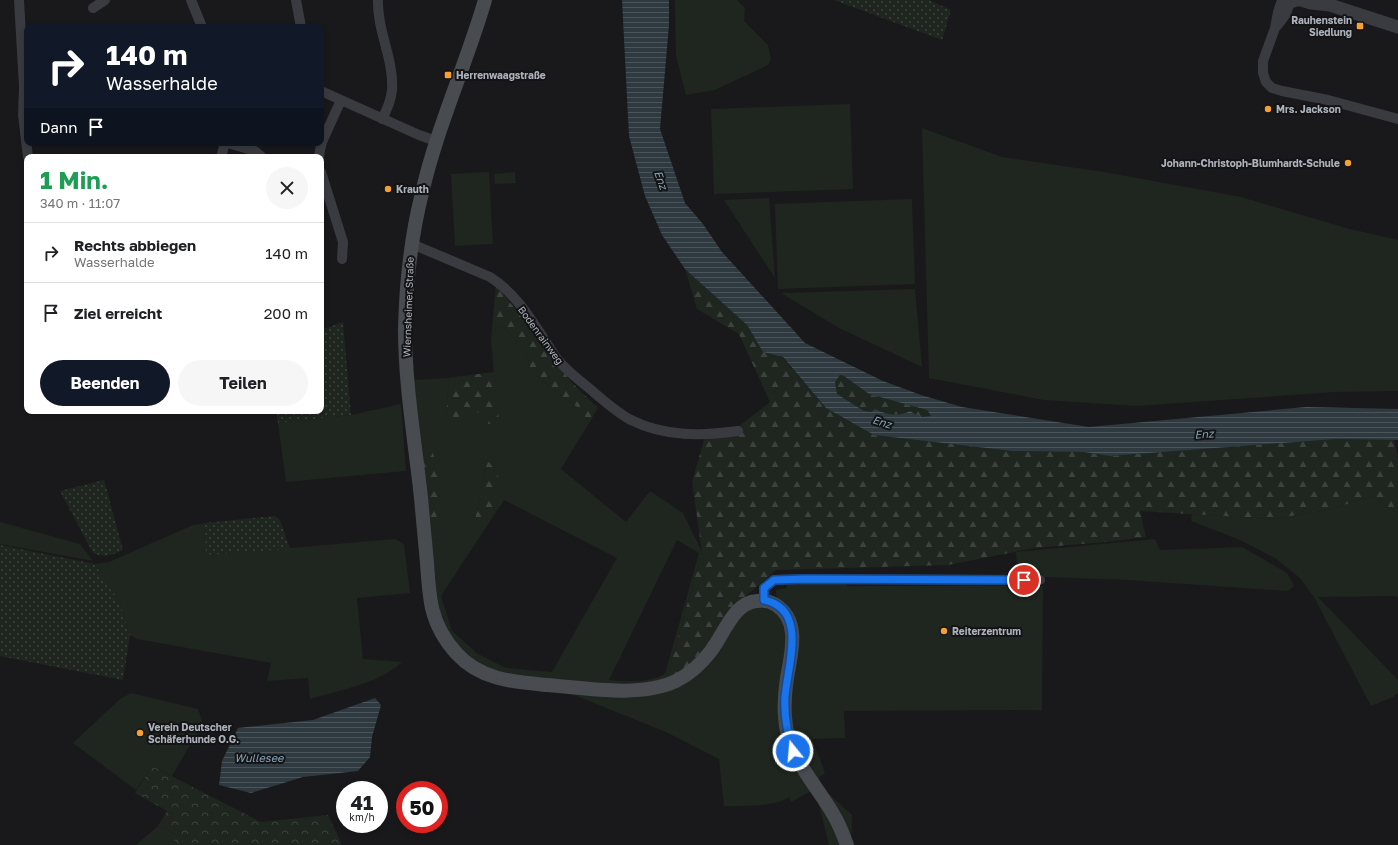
<!DOCTYPE html>
<html lang="de">
<meta charset="utf-8">
<style>
body{margin:0;font-family:"Golos Text",sans-serif;background:#f6f6f6;color:#202124;height:100vh;display:flex;flex-direction:column;font-size:15px;white-space:nowrap}
*{box-sizing:border-box;margin:0}
p{font-size:13px;color:#757577}
.icon{flex:none;width:22px;height:22px;fill:none;stroke:currentColor;stroke-width:2;stroke-linecap:round;stroke-linejoin:round}
.map{position:relative;flex:1;overflow:hidden}
.sheet{position:absolute;left:24px;top:154px;width:300px;height:260px;display:flex;flex-direction:column;background:#fff;border-radius:8px;box-shadow:0 2px 6px #0003}
.sheet>*{flex:none}
.hud{position:absolute;left:24px;top:24px;width:300px;height:122px;border-radius:8px;box-shadow:0 2px 6px #0003;background:#111827;color:#fff;overflow:hidden}
.speed{position:absolute;left:336px;top:781px;display:flex;gap:8px;font-size:20px;font-weight:700;text-align:center}
.speed>*{display:grid;place-content:center;width:52px;height:52px;border-radius:50%;background:#fff;box-shadow:0 2px 6px #0003;line-height:1}
.speed small{font-size:10px;font-weight:400}
.speed .limit{border:6px solid #d22;background:#fff;color:#111}
.pin{position:absolute;display:grid;place-items:center;width:34px;height:34px;color:#fff;margin:-17px;border:2px solid #fff;border-radius:50%;box-shadow:0 1px 4px #0007}
.me{position:absolute;width:44px;margin:-22px;rotate:343deg;stroke-linejoin:round;filter:drop-shadow(0 0 3px #0008)}
.turn{display:flex;align-items:center;gap:14px;height:84px;padding:0 16px;font-size:18px}
.turn .icon{width:52px;height:52px;stroke-width:2.5}
.turn b{display:block;font-size:28px;line-height:34px}
.then{display:flex;align-items:center;height:38px;padding:0 16px;background:#0003;gap:8px;font-size:15px}
.round{display:grid;place-items:center;flex:none;width:42px;height:42px;border-radius:21px;background:#f6f6f6}
.head{display:flex;align-items:center;justify-content:space-between;height:68px;padding:0 16px}
h1{font-size:24px;font-weight:700;line-height:30px;color:#1e9e55}
.action{display:flex;gap:8px;margin-top:auto;padding:8px 16px}
.action a{flex:1;height:46px;border-radius:24px;background:#111827;color:#fff;font-size:16px;font-weight:700;line-height:46px;text-align:center}
.action a+a{background:#f6f6f6;color:#202124}
ul{padding:0;list-style:none}
li{display:flex;align-items:center;gap:12px;height:60px;padding:0 16px;border-top:1px solid #e0e0e0}
li div{flex:1}
li b{display:block;font-size:15px}
li em{font-style:normal}
.map>svg:first-child{display:block}
.grass{fill:#1e261f;fill-rule:evenodd}
.forest{fill:url(#forest-firs)}
.park{fill:url(#park-crowns)}
.garden{fill:url(#garden-dots)}
.water{fill:url(#water-rules);fill-rule:evenodd}
.lines{fill:none;stroke-linecap:round;stroke-linejoin:round}
.minor{stroke:#3a3b40;stroke-width:10}
.tertiary{stroke:#3a3b40;stroke-width:13}
.secondary{stroke:#484b50;stroke-width:14}
.route-casing{stroke:#114b97;stroke-width:10}
.route{stroke:#1a73e8;stroke-width:7}
.poi-dot{fill:#f59f37;stroke:#141416;stroke-width:1.5}
.labels{text-anchor:middle;stroke-width:4;stroke-linejoin:round;paint-order:stroke}
.poi-label{font-size:10px;font-weight:bold;fill:#abb2bb;stroke:#141416;text-anchor:start}
.street-label{font-size:10px;fill:#abb2bb;stroke:#141416}
.water-label{font-size:11px;font-style:italic;fill:#82a4b6;stroke:#141416}
</style>
<div class="map">
<svg width="1398" height="845" viewBox="0 0 1398 845">
<defs>
<pattern id="forest-firs" width="22" height="20" patternUnits="userSpaceOnUse"><rect width="22" height="20" fill="#1e261f"/><path d="M5 1l3.5 6h-7zM16 11l3.5 6h-7z" fill="#3c433e"/></pattern>
<pattern id="park-crowns" width="20" height="18" patternUnits="userSpaceOnUse"><rect width="20" height="18" fill="#1e261f"/><path d="M2 6a3 3 0 1 1 6 0M12 15a3 3 0 1 1 6 0" fill="none" stroke="#3c433e"/></pattern>
<pattern id="garden-dots" width="8" height="8" patternUnits="userSpaceOnUse"><rect width="8" height="8" fill="#1e261f"/><path d="M2 2h.1M6 6h.1" fill="none" stroke="#3c433e" stroke-width="1.8" stroke-linecap="round"/></pattern>
<pattern id="water-rules" width="6" height="5" patternUnits="userSpaceOnUse"><rect width="6" height="5" fill="#2e3a40"/><path d="M0 2.5h6" fill="none" stroke="#4a545a"/></pattern>
</defs>
<rect width="100%" height="100%" fill="#19191b"/>
<!-- grass -->
<path class="grass" d="M675 0H737L745 8 744 21 768 45 771 59 768 65 715 90 686 95 676 56Z
M850 104 853 189 714 194 711 109Z
M922 128 1002 157 1104 172 1241 197 1346 228 1398 240V391L1335 392 1137 406 1044 400 929 378Z
M489 172 493 244 455 246 451 174Z
M515 172 516 183 495 184 494 174Z
M769 198 775 278 724 200Z
M912 199 915 284 778 289 775 204Z
M915 289 922 367 839 328 781 293Z
M501 326 509 332 524 350 530 369 559 395 579 408 589 423 561 469 626 522 650 491 683 513 702 552 666 680 646 685 550 681 486 669 455 645 438 611 428 531 436 530 418 446 413 380 449 378 446 418 479 412 498 422 491 340 495 330ZM487 461 495 469 474 528 476 514 482 492ZM504 500 617 558 552 672 506 668 478 654 452 631 441 596ZM677 540 699 553 665 674C647 683 629 682 609 680Z
M401 404 406 471 286 482 278 423 351 415Z
M1372 496 1398 514V598L1396 596 1318 597 1398 680V692L1393 697 1371 706 1314 597 1300 578 1275 558 1240 540 1191 521 1192 514 1274 519 1332 509Z
M0 522 80 544 93 561 0 544Z
M205 523 207 555 395 539 404 544 410 593 357 598 363 659 402 662C379 684 339 690 310 699L308 678 267 681 271 663 137 639 130 635 119 601 95 564 109 562 193 525Z
M1155 539 1160 550 1242 547 1287 573 1294 586 1288 591 1128 580 1018 576 1016 552Z
M847 581V586H1043L1042 710 844 711 845 738 812 739 823 767 825 774 819 777 820 782 805 765 789 722 794 617C791 609 787 601 777 599L776 590 787 588V582Z
M758 607 771 610 777 614 781 620 785 629 787 638 781 694 813 790 843 845H829L820 809 813 790 791 802 789 797C777 807 740 806 724 806L719 759 666 732 559 689 650 692 736 621 748 609Z
M131 693 198 709 203 723 172 776 152 766 136 790 73 743 120 699Z
M828 793 852 815 851 845Z
M158 826 177 835 172 845H136Z"/>
<!-- forest -->
<path class="forest" d="M685 269 747 325 763 352 782 357 826 408 874 435 1012 451 1084 452 1110 456 1336 439 1394 440 1398 458V514L1372 496 1332 509 1274 519 1140 511 1146 537 1106 542 1034 548 948 565 776 570 741 600 698 660 666 680 702 552 692 482 706 433 734 430 770 402 739 334 697 309Z
M496 284 572 383 598 408 589 423 579 408 559 395 530 369 524 350 509 332 501 326 495 330 491 340Z
M494 372 499 422 488 424 479 412 451 423 446 418 449 378Z
M840 375 844 376 869 394 927 410 931 416 920 417 910 411C897 417 888 415 875 409L871 412 864 411 837 394 835 382Z
M418 446 433 453 439 472 436 530 428 531Z
M487 460 495 469 500 481 490 517 478 531 474 528 476 514 482 492Z"/>
<!-- park -->
<path class="park" d="M152 766 261 822 328 815 342 845H172L177 835 158 826 167 811 135 793Z"/>
<!-- garden -->
<path class="garden" d="M834 0H929L951 10 942 40Z
M343 322 351 415 278 423 276 411H321V330Z
M104 480 123 550C112 555 104 558 93 553L60 491Z
M274 516 280 520 290 549 206 555 205 523Z
M0 545 95 564 119 601 130 635 123 680 0 656Z"/>
<!-- water -->
<path class="water" d="M622 0H669V25L660 129 685 203 703 224 722 252 805 343 883 381 921 395 962 407 1089 427 1306 407 1398 409V440L1336 439 1110 456 1084 452 1012 451 874 435 826 408 783 357 763 352 747 325 685 269 662 235 645 196 629 136ZM840 375 844 376 869 394 927 410 931 416 920 417 910 411C897 417 887 415 875 409L871 412 864 411 837 394 835 382Z
M375 698 381 705 372 737 370 757 358 771 303 777 251 793 219 785 222 761 238 728 313 720Z"/>
<g class="lines">
<!-- minor -->
<path class="minor" d="M19 0 24 86 23 115 28 157
M191 0 202 27
M296 0 301 27
M378 0C377 31 394 59 392 90 391 100 387 110 382 119
M1282 0 1278 12 1275 28 1263 61V73L1266 82 1272 88 1282 91 1328 100 1398 119
M93 8 105 0
M1277 26 1286 14 1290 2
M321 91 419 135 436 141
M228 143 255 151 262 157
M221 157 225 143
M319 157 320 150 322 142 341 100
M321 172 343 242 342 259
M412 244 490 277C519 295 536 328 555 356 564 369 578 379 590 389 603 400 616 412 631 420 665 437 702 436 738 431
M764 601V588L774 580 804 579 1040 580"/>
<!-- tertiary -->
<path class="tertiary" d="M1284 0 1290 2 1297 0
M1301 0 1311 3 1330 5 1398 27"/>
<!-- secondary -->
<path class="secondary" d="M485 0C466 65 437 127 422 193 411 237 406 283 405 329 405 385 415 442 421 498 423 520 425 541 427 563 428 578 429 594 432 608 436 625 446 642 457 654 481 680 514 682 547 685 586 688 640 698 676 681 690 674 701 664 711 651 724 634 734 602 757 601 764 600 770 601 776 605 801 621 791 654 787 678 785 691 784 704 785 717 787 759 819 786 837 821 841 829 844 837 847 845"/>
</g>
<g class="lines">
<defs>
<path id="route" d="M793 751C787 733 784 716 785 697 787 667 809 609 764 600V588L774 580 804 579 1024 580"/>
</defs>
<!-- route casing -->
<use href="#route" class="route-casing"/>
<!-- route -->
<use href="#route" class="route"/>
</g>
<!-- markers -->
<g class="poi-dot">
<rect x="1356" y="22" width="8" height="8" rx="2"/>
<rect x="444" y="71" width="8" height="8" rx="2"/>
<circle cx="1268" cy="109" r="4"/>
<circle cx="1348" cy="163" r="4"/>
<circle cx="388" cy="189" r="4"/>
<circle cx="944" cy="631" r="4"/>
<circle cx="140" cy="733" r="4"/>
</g>
<g class="labels">
<!-- poi labels -->
<g class="poi-label">
<text x="1352" y="24" text-anchor="end">Rauhenstein<tspan x="1352" dy="12">Siedlung</tspan></text>
<text x="456" y="79">Herrenwaagstraße</text>
<text x="1276" y="113">Mrs. Jackson</text>
<text x="1340" y="167" text-anchor="end">Johann-Christoph-Blumhardt-Schule</text>
<text x="396" y="193">Krauth</text>
<text x="952" y="635">Reiterzentrum</text>
<text x="148" y="731">Verein Deutscher<tspan x="148" dy="12">Schäferhunde O.G.</tspan></text>
</g>
<!-- street labels -->
<g class="street-label">
<text transform="translate(408 307) rotate(-88)" y="4">Wiernsheimer Straße</text>
<text transform="translate(541 335) rotate(54)" y="4">Bodenrainweg</text>
</g>
<!-- water labels -->
<g class="water-label">
<text transform="translate(661 180) rotate(71)" y="4">Enz</text>
<text transform="translate(882 422) rotate(17)" y="4">Enz</text>
<text transform="translate(1204 434) rotate(-4)" y="4">Enz</text>
<text x="259" y="762">Wullesee</text>
</g>
</g>
</svg>
<div class="speed"><div>41<small>km/h</small></div><div class="limit">50</div></div>
<div class="pin" style="left:1024px;top:580px;background:#d93025"><svg class="icon" aria-label="arrive" viewBox="0 0 24 24"><path d="M6 21V4h12l-3 4 3 4H6"/></svg></div>
<svg class="me" style="left:793px;top:751px" viewBox="-20 -20 40 40"><circle r="17" fill="#1a73e8" stroke="#fff" stroke-width="3"/><path d="M0-11L8 9 0 5-8 9z" fill="#fff"/></svg>
<div class="hud">
<div class="turn"><svg class="icon" aria-label="right" viewBox="0 0 24 24"><path d="M7 20v-9h11M14 6l5 5-5 5"/></svg><div><b>140 m</b>Wasserhalde</div></div>
<div class="then">Dann<svg class="icon" aria-label="arrive" viewBox="0 0 24 24"><path d="M6 21V4h12l-3 4 3 4H6"/></svg></div>
</div>
<section class="sheet">
<div class="head"><div><h1>1 Min.</h1><p>340 m · 11:07</p></div><a class="round"><svg class="icon" aria-label="close" viewBox="0 0 24 24"><path d="M6 6l12 12M18 6L6 18"/></svg></a></div>
<ul>
<li><svg class="icon" aria-label="right" viewBox="0 0 24 24"><path d="M7 20v-9h11M14 6l5 5-5 5"/></svg><div><b>Rechts abbiegen</b><p>Wasserhalde</p></div><em>140 m</em></li>
<li><svg class="icon" aria-label="arrive" viewBox="0 0 24 24"><path d="M6 21V4h12l-3 4 3 4H6"/></svg><div><b>Ziel erreicht</b></div><em>200 m</em></li>
</ul>
<div class="action"><a>Beenden</a><a>Teilen</a></div>
</section>
</div>
